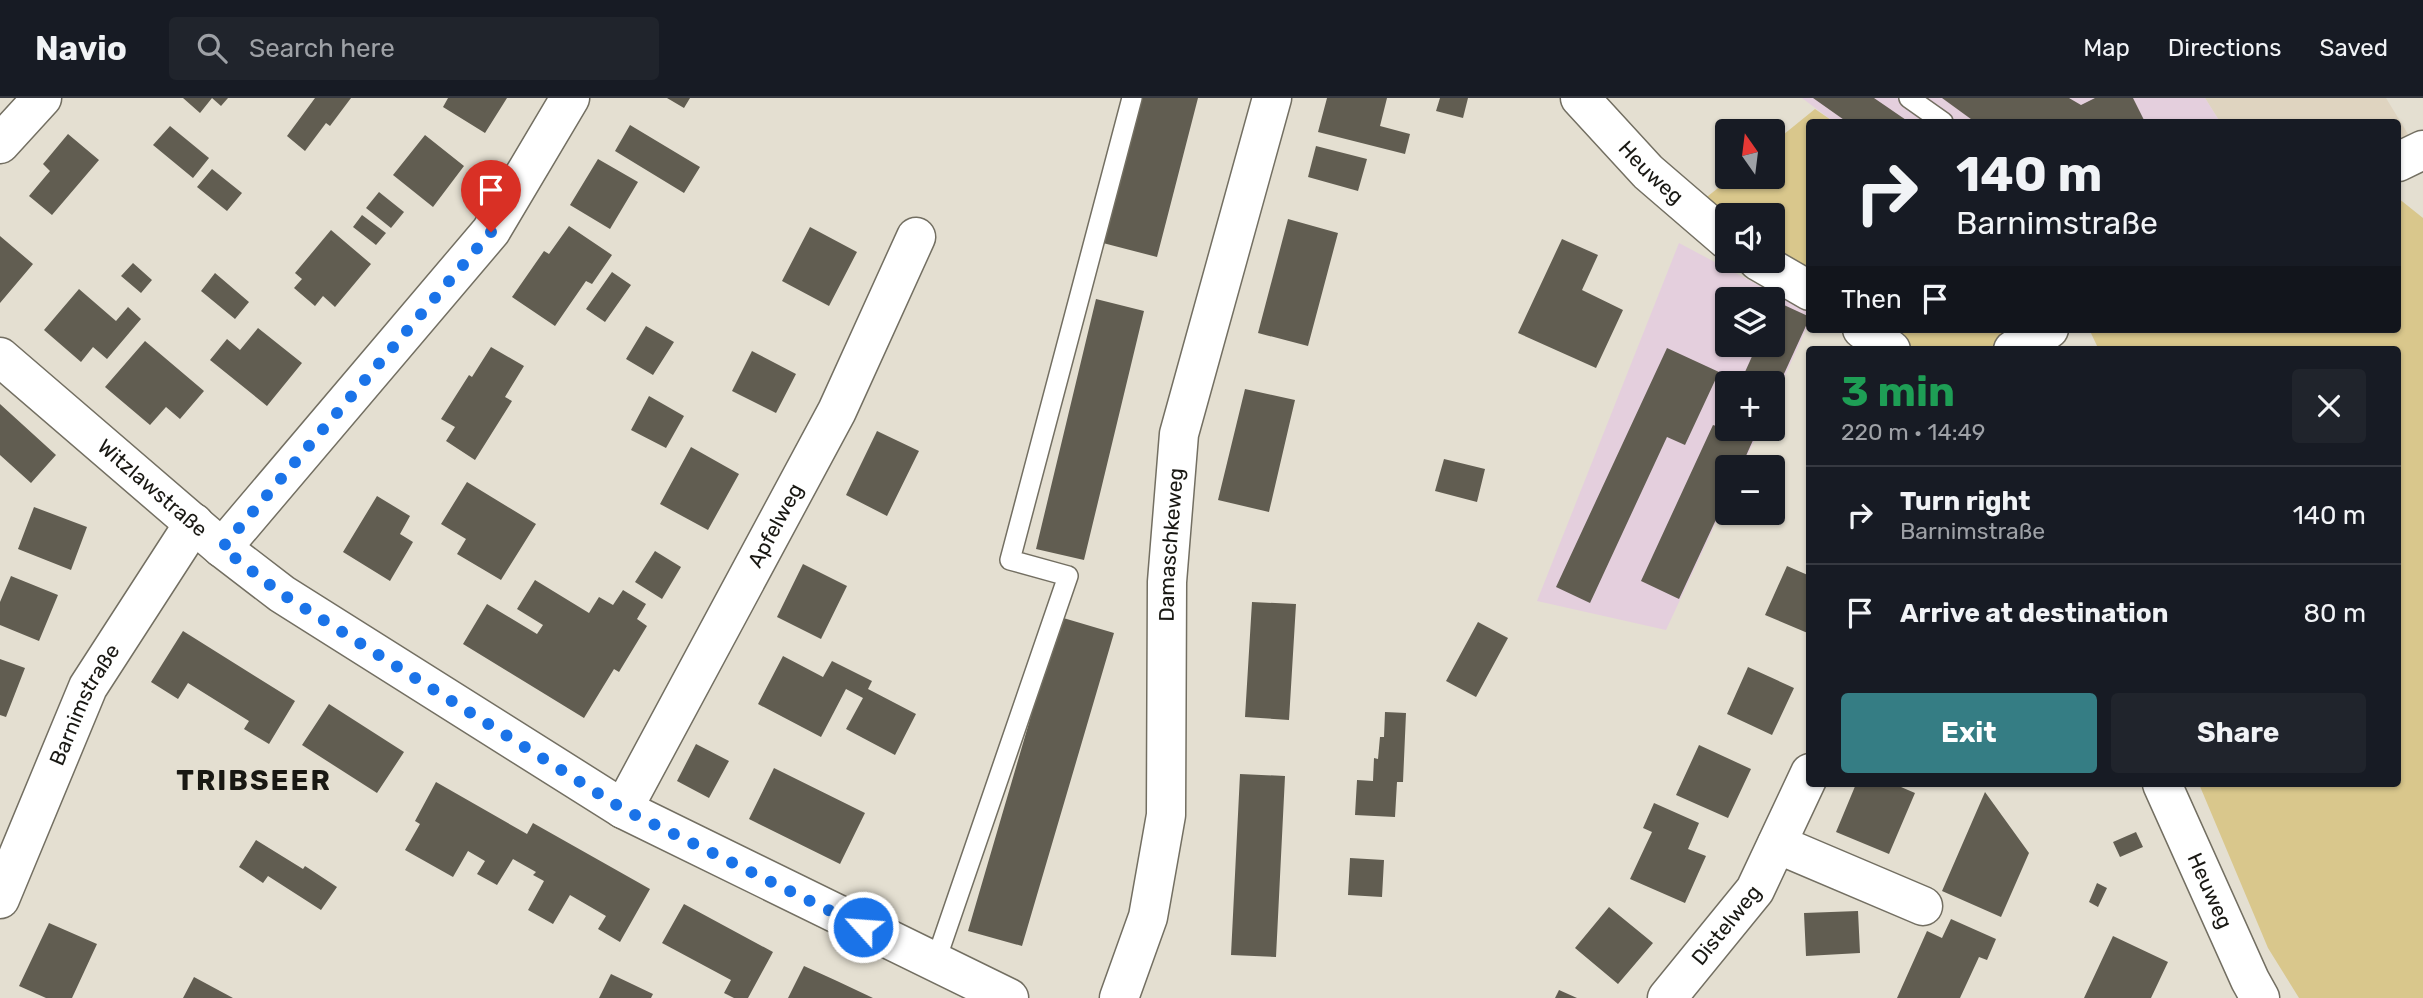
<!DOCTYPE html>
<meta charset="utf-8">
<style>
body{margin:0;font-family:Rubik,sans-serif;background:#20242c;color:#f1f3f6;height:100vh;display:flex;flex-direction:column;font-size:26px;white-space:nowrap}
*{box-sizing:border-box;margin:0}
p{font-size:23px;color:#9ea1a6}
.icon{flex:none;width:38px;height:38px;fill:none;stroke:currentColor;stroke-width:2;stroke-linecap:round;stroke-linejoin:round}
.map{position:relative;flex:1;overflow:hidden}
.drawer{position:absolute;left:1806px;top:248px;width:595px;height:441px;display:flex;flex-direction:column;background:#171b24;border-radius:7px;box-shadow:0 2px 5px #0004}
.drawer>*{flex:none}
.hud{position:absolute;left:1806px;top:21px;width:595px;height:214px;border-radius:7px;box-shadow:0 2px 5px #0004;background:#171b24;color:#f1f3f6;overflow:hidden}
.needle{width:46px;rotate:346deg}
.tools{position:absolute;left:1715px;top:21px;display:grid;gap:14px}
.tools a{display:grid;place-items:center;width:70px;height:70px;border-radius:7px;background:#171b24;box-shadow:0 2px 5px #0004;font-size:35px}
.pin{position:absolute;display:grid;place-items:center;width:60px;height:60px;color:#fff;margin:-72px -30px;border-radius:50% 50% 50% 0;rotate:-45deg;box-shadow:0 0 7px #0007}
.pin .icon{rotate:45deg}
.me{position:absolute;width:77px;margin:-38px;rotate:296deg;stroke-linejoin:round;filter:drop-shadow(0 0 5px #0008)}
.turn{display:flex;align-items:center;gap:24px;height:147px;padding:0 35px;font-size:32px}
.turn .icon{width:91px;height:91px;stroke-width:2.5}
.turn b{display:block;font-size:49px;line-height:60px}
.then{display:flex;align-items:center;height:66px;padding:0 35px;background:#0003;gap:14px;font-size:26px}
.round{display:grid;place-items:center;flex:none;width:74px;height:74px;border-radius:7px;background:#20242c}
.summary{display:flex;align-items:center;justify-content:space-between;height:119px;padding:0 35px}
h1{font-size:42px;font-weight:700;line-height:52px;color:#1e9e55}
.primary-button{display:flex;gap:14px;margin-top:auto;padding:14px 35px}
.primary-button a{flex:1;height:80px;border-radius:7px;background:#357d84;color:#fff;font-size:28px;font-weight:700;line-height:80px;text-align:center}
.primary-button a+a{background:#20242c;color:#f1f3f6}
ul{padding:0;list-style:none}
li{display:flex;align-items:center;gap:21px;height:98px;padding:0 35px;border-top:2px solid #363941}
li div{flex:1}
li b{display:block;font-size:26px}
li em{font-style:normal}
header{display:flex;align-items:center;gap:42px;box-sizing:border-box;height:98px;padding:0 35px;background:#171b24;border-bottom:2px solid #363941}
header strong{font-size:33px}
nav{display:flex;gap:38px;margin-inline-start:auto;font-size:24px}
.search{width:490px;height:63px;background:#20242c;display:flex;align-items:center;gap:18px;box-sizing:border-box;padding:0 24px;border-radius:7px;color:#9ea1a6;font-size:26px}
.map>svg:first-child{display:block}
.commercial{fill:#dfd4c0}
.industrial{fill:#e4cfdd;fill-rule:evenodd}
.green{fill:#d9c78c}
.building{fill:#615d51}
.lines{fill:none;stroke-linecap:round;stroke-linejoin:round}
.service-casing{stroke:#736f62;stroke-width:22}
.minor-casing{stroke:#736f62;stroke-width:41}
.service{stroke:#fff;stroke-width:19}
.minor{stroke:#fff;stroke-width:38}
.route{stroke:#1a73e8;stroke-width:12;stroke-dasharray:0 21.6}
.labels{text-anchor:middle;stroke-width:7;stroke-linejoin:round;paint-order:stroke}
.street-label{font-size:21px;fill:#191813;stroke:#e4dfd1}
.district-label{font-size:28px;font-weight:bold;letter-spacing:2px;fill:#191813;stroke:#e4dfd1}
</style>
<header>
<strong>Navio</strong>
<div class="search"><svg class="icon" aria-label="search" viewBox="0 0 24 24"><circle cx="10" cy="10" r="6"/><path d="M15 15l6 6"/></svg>Search here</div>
<nav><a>Map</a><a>Directions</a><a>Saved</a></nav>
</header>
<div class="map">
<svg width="2423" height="900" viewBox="0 0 2423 900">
<rect width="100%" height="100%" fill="#e4dfd1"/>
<!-- commercial -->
<path class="commercial" d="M2205 0H2386L2411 41 2398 49V24H2220Z"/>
<!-- industrial -->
<path class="industrial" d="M1802 0H2205L2220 24H1834Z
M1679 145 1809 214V225L1773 304V285H1727V331H1760L1742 369H1727V401L1666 532 1537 503ZM1727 201H1773V247H1727Z"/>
<!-- green -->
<path class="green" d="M1815 11 1834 24H1810L1809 173 1773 149V117H1727L1703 102 1732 79H1773V45Z
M2398 100 2423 120V900H2299L2268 850 2199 686H2398V252H2099L2089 231H2398Z
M1891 231H2023L1988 252H1916Z"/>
<!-- building -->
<path class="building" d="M183 0H228L221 8 212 0 200 15Z
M315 0H351L330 28 326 25 305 53 287 38Z
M448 0H507L485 35 443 9Z
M667 0H690L684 10Z
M1141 0H1198L1157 159 1103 145Z
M1327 0H1387L1380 28 1410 36 1405 56 1318 34Z
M1440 0H1468L1463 20 1436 13Z
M1813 0H1874L1909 24H1847Z
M1942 0H2069L2081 7 2095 0H2133L2145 24H1975Z
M630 27 700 69 684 95 615 53Z
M170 28 209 60 193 80 153 47Z
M68 36 99 62 52 117 29 98 50 73 43 66Z
M425 37 464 68 433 109 393 77Z
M1316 48 1367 61 1358 93 1308 79Z
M598 61 638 84 610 131 570 107Z
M212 71 242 95 227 113 197 89Z
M379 94 404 114 391 130 366 110Z
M362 117 386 135 376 147 353 129Z
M1288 121 1338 135 1308 248 1258 235Z
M569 128 612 157 592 186 586 183 555 228 512 199 544 153 549 156Z
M810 129 857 154 829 208 782 183Z
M331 132 371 166 335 209 323 198 315 208 294 190 302 181 295 175Z
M0 138 33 166 0 205Z
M1562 141 1598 157 1582 192 1623 212 1596 270 1518 235Z
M133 165 152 182 141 195 121 178Z
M612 174 631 187 605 224 586 211Z
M215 175 249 204 235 221 201 193Z
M79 191 116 223 128 209 141 221 107 261 93 249 81 264 44 232Z
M1096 201 1144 213 1084 462 1036 451Z
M1773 202 1810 219 1773 300V285H1740L1754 254 1745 250 1747 247H1773Z
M646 228 674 244 653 277 626 261Z
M258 230 302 265 267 308 210 262 227 241 240 252Z
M145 243 204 293 180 321 166 309 150 327 105 289Z
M491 249 524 268 505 299 512 303 475 362 446 343 455 329 441 321 469 277 472 279Z
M1667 250 1719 274 1685 347 1667 339 1590 505 1556 489Z
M752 253 796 276 776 315 732 293Z
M1245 291 1295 302 1269 414 1218 402Z
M649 298 684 318 666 350 631 332Z
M0 306 56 357 31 385 0 357Z
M1727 313V331H1758L1741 369H1727V398L1679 501 1641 483 1713 327 1719 329Z
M877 333 919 353 887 418 846 397Z
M691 349 739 376 708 432 660 406Z
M1444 361 1485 371 1477 404 1435 393Z
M467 384 536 426 501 482 457 456 466 441 441 426Z
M377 398 410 418 400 436 413 444 390 483 343 454Z
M34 409 87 429 71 472 18 451Z
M655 453 681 469 662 501 635 484Z
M803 466 847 488 821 541 777 519Z
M1787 468 1810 478V536L1765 517Z
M11 478 58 497 39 543 0 527V504Z
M535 482 589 515 599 499 613 507 623 492 646 506 637 521 647 528 619 574 614 571 584 620 463 546 487 506 537 536 543 527 517 511Z
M1252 504 1296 506 1289 622 1245 619Z
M1060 519 1114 535 1022 848 968 833Z
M1478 524 1508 540 1476 599 1446 583Z
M183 533 295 603 269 646 244 631 249 623 188 585 178 601 151 584Z
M783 558 823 579 832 563 872 583 868 591 916 616 895 657 846 631 863 600 846 591 821 639 758 606Z
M0 561 25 570 6 619 0 617Z
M1748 569 1794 590 1772 637 1727 616Z
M329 606 404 654 377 695 302 647Z
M1385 614 1406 615 1403 684H1397L1395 719 1355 717 1357 682 1373 683 1374 660 1378 661 1380 639H1384Z
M696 646 729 663 709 700 677 683Z
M1699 647 1751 671 1728 720 1676 697Z
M774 670 865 715 840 766 749 721Z
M1240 676 1285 678 1276 859 1231 857Z
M436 684 527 736 533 725 650 791 620 844 598 831 606 818 570 797 553 826 528 812 544 783 533 777 536 774 513 761 497 787 477 776 485 763 468 753 453 779 405 752 420 726 415 723Z
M1856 686H1894L1915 695 1889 756 1836 734Z
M1985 694 2029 755 2001 819 1942 793Z
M1654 705 1699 725 1688 751 1706 758 1685 805 1630 781 1652 734 1643 730Z
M2136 734 2143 749 2120 759 2113 744Z
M256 742 303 771 305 768 337 789 321 812 268 778 263 785 239 769Z
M1350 760 1384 762 1382 799 1348 797Z
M2097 785 2107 790 2098 809 2089 804Z
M684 806 773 854 748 900H734L724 895 731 882 662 845Z
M1609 809 1653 845 1618 886 1575 850Z
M1858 813 1860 855 1806 858 1804 815Z
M1951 821 1996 841 1987 862 1979 859 1960 900H1897L1927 833 1942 840Z
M49 825 97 846 72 900H46L19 888Z
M2113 838 2168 864 2151 900H2084Z
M804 868 837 883 873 900H788Z
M611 876 653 896 651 900H599Z
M194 879 233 900H183Z
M1559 892 1577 900H1555Z"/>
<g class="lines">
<defs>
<path id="service" d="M1909 0 1943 24
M935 865 1068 478 1010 462 1132 0"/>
<g id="minor">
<path id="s1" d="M1580 0 1648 74 1727 142"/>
<path d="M0 46 42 0"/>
<path d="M2398 64 2423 52"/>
<path d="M1758 163 1810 193"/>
<path d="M1862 231 1891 252"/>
<path d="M2013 252 2049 231"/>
<path id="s2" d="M0 259 222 450 282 496 623 711 1009 900"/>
<path d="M222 450 491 133 570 0"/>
<path id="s3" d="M2162 686 2250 882 2260 900"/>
<path id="s4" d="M623 711 837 313 916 139"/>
<path d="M1777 746 1923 808"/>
<path id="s5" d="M0 801 88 589 194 425"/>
<path id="s6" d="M1119 900 1148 819 1166 717 1167 484 1179 336 1272 0"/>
<path id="s7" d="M1667 900 1755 792 1810 675"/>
</g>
</defs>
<!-- service casing -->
<use href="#service" class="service-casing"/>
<!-- minor casing -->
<use href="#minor" class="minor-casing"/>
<!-- service -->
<use href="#service" class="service"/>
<!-- minor -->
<use href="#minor" class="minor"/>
</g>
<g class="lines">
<!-- route -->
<path class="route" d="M491 134 222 450 282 496 623 711 863 829"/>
</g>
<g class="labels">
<!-- street labels -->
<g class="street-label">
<text dy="7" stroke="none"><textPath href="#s1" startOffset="103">Heuweg</textPath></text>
<text dy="7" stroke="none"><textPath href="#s2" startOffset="201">Witzlawstraße</textPath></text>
<text dy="7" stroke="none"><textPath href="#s4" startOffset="322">Apfelweg</textPath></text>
<text dy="7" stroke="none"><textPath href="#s6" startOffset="460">Damaschkeweg</textPath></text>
<text dy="7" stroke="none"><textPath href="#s5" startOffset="212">Barnimstraße</textPath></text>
<text dy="7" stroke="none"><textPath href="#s3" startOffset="117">Heuweg</textPath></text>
<text dy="7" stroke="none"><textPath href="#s7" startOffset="94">Distelweg</textPath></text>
</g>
<!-- district labels -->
<g class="district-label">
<text x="254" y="692">TRIBSEER</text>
</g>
</g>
</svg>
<div class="tools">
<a><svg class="needle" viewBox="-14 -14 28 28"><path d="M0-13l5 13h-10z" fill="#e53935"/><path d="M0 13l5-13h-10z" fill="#9ea1a6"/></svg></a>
<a><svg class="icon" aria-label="sound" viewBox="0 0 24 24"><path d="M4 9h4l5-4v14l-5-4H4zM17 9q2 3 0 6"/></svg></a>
<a><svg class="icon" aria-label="layers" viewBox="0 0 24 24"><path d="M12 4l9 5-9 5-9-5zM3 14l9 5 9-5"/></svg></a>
<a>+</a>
<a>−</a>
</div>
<div class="pin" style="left:491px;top:134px;background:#d93025"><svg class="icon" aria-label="arrive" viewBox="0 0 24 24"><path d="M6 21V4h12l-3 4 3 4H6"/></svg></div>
<svg class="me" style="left:863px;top:829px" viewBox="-20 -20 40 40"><circle r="17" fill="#1a73e8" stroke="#fff" stroke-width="3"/><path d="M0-11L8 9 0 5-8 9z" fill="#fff"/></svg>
<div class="hud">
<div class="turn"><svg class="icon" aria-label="right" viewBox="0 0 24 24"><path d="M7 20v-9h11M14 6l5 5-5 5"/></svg><div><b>140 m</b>Barnimstraße</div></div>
<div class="then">Then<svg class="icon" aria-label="arrive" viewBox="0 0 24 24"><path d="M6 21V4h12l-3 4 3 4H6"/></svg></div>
</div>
<section class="drawer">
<div class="summary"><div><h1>3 min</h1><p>220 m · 14:49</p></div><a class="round"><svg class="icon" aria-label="close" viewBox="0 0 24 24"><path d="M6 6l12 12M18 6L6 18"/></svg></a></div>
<ul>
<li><svg class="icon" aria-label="right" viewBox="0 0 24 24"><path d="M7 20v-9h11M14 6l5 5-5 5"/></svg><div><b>Turn right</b><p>Barnimstraße</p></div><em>140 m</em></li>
<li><svg class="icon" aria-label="arrive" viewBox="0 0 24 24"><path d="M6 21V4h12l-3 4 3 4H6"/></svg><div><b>Arrive at destination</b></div><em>80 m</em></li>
</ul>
<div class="primary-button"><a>Exit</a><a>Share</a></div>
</section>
</div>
